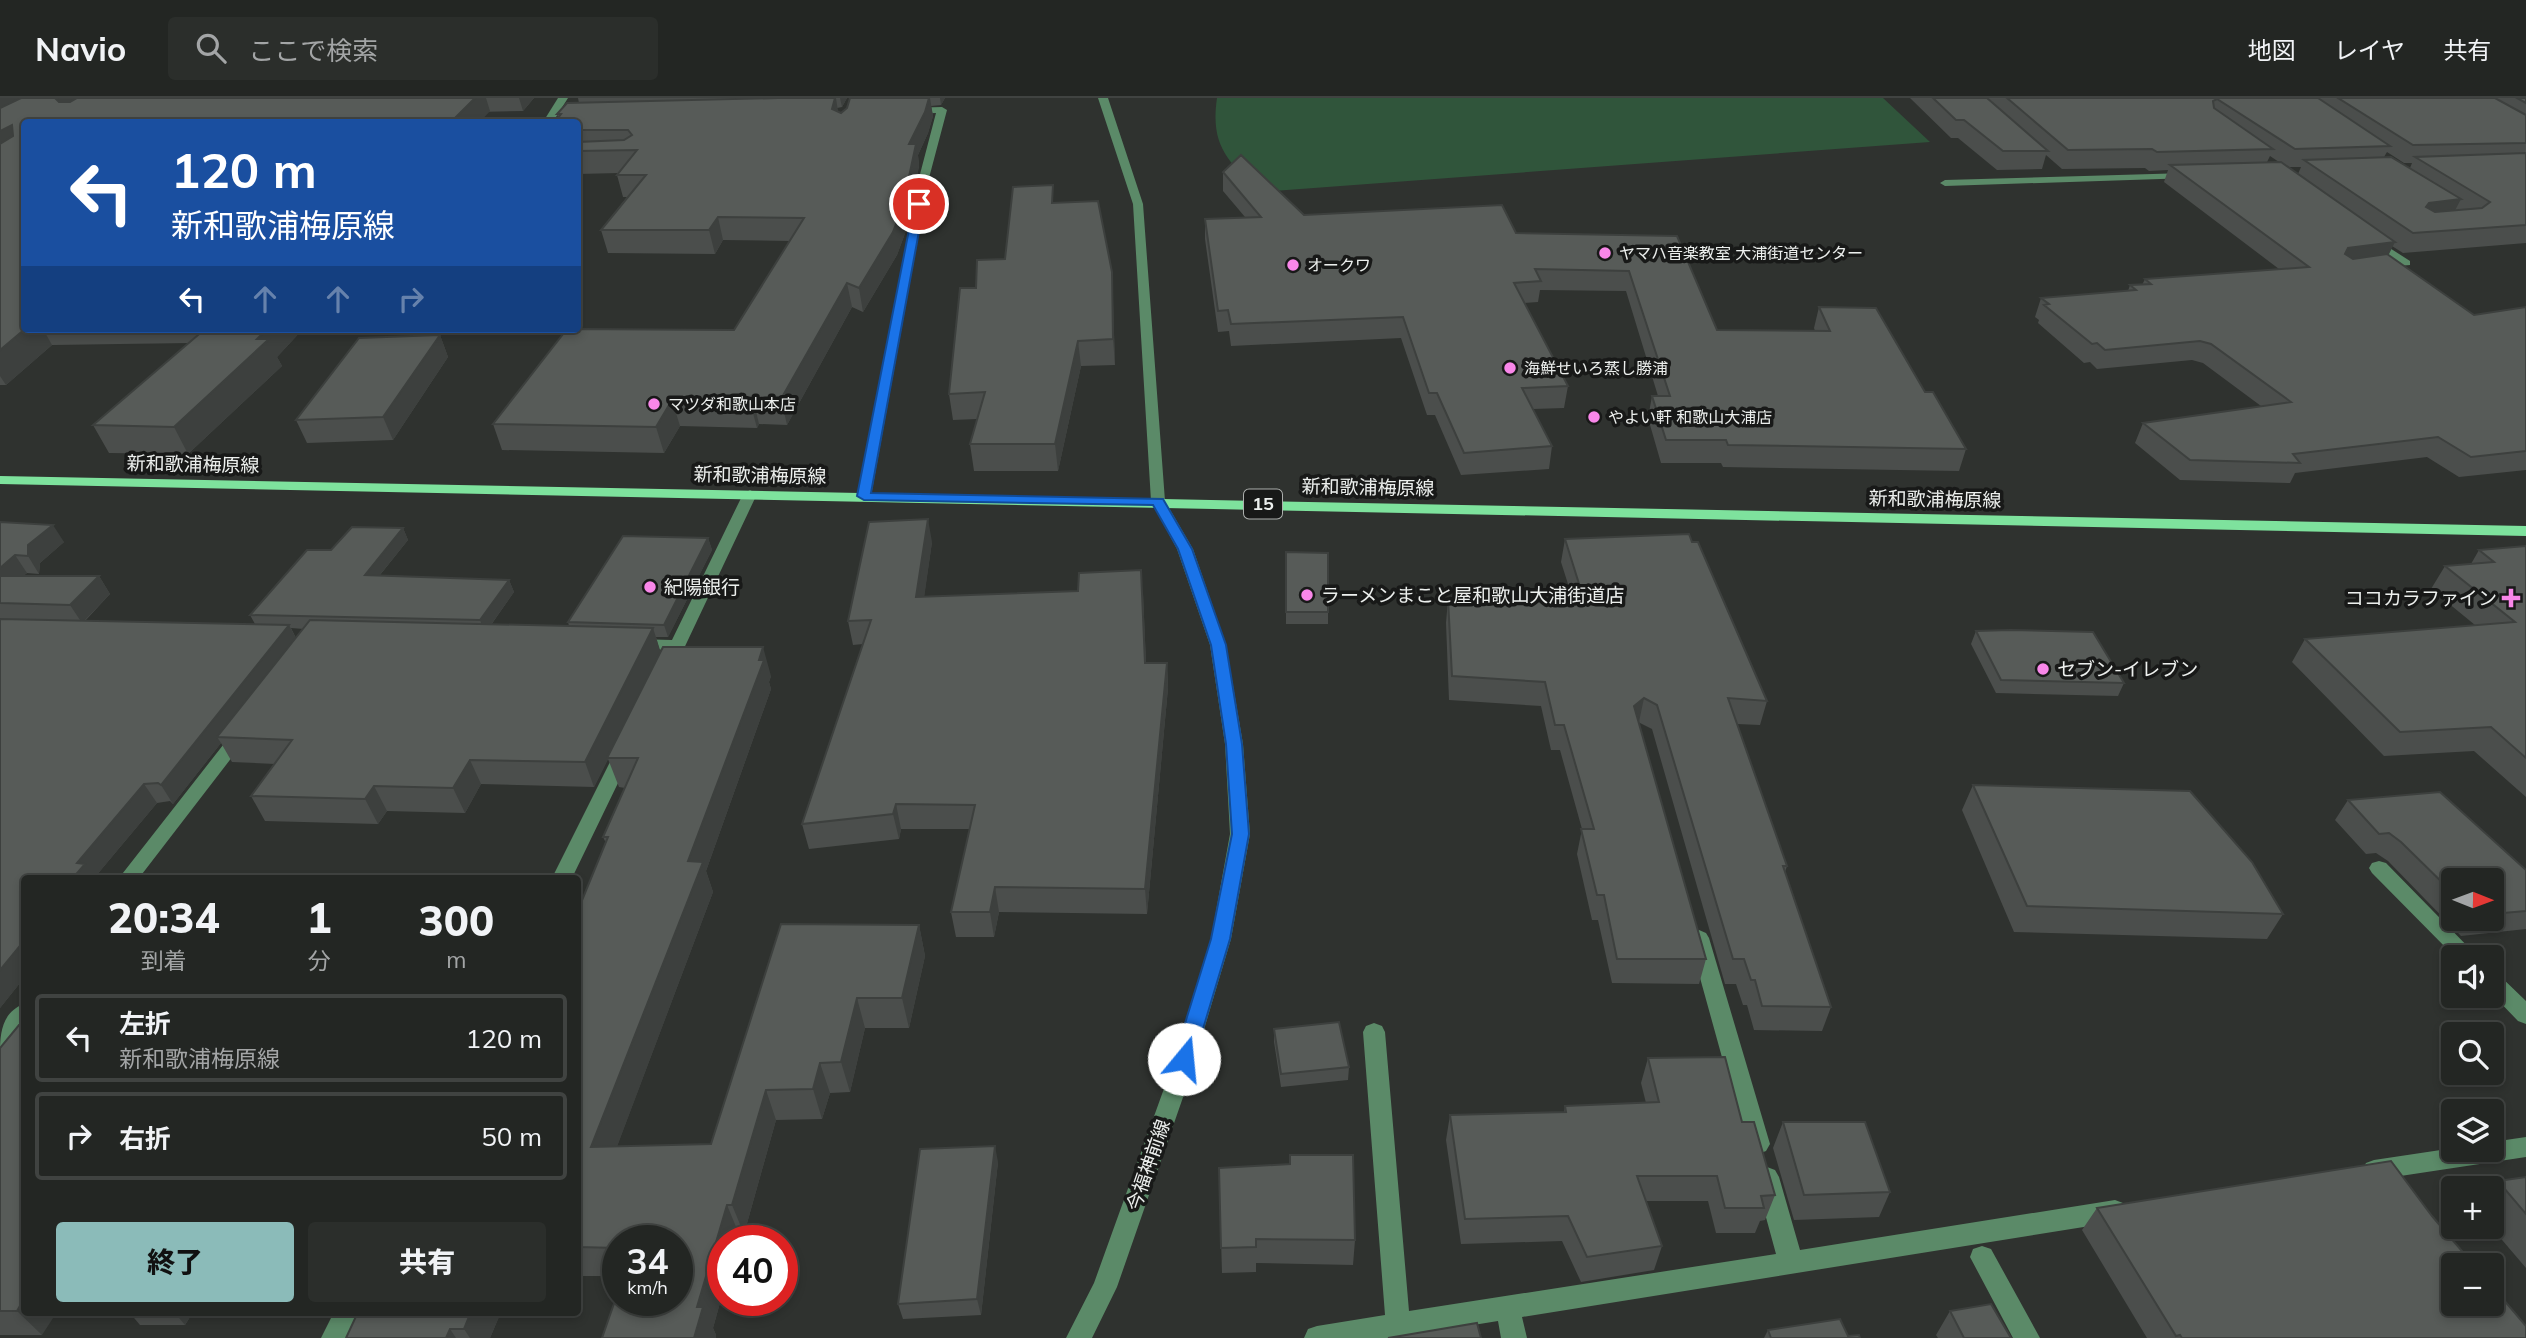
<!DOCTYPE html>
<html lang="ja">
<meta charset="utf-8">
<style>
body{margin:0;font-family:Mulish,"Noto Sans JP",sans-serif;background:#2b2e2b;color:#f1f3f6;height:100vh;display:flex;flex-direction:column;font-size:26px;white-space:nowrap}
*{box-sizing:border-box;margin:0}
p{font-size:23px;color:#a3a5a6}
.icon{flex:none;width:38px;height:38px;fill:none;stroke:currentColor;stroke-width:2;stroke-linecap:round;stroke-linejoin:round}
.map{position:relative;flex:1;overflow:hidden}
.panel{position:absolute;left:21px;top:777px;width:560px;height:441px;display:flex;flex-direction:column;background:#232623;border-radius:7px;box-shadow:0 4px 10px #0003,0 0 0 2px #404341}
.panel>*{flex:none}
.banner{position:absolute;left:21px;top:21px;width:560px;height:214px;border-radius:7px;box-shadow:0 4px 10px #0003,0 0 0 2px #404341;background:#1a4fa0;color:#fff;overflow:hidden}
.needle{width:46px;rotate:91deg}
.buttons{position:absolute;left:2441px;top:770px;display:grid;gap:14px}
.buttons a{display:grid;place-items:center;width:63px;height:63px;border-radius:7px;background:#232623;box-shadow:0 4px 10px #0003,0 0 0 2px #404341;font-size:35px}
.speed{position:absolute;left:602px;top:1127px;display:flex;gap:14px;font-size:35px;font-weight:700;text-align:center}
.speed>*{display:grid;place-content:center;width:91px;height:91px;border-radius:50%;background:#232623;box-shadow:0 4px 10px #0003,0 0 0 2px #404341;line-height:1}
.speed small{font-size:18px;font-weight:400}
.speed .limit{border:10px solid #d22;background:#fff;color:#111}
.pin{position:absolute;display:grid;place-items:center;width:60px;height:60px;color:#fff;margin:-30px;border:4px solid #fff;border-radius:50%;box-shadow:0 2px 7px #0007}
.me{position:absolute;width:77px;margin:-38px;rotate:17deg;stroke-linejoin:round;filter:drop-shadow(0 0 5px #0008)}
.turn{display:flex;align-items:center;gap:24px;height:147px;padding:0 35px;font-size:32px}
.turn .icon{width:91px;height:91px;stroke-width:2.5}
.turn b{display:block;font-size:49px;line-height:60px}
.lanes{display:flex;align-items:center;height:66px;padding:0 35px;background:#0003;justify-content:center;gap:35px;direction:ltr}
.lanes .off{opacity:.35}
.eta{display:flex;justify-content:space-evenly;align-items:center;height:119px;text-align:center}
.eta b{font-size:42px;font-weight:800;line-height:49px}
.primary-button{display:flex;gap:14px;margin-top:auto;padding:14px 35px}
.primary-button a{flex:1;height:80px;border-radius:7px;background:#8bbbb9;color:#111;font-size:28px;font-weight:800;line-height:80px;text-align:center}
.primary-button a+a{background:#2b2e2b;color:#f1f3f6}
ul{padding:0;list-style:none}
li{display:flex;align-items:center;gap:21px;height:88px;margin:0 14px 10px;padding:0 21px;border:4px solid #404341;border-radius:7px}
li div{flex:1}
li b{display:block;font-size:26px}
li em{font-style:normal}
header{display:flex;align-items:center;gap:42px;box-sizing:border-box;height:98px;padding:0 35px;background:#232623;border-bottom:2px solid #404341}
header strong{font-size:33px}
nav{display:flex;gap:38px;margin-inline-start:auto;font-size:24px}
.search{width:490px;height:63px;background:#2b2e2b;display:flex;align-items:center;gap:18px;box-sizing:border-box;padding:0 24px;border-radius:7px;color:#a3a5a6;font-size:26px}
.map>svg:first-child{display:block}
.green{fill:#30553b}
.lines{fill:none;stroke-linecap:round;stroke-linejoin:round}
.minor{fill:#5b8a68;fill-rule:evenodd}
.major{fill:#7ee29d;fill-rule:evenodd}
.wall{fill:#4b4e4c;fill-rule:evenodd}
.shaded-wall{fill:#3d403e}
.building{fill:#575b58;stroke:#3d403e;stroke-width:2}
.route{fill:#1a73e8;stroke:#114b97;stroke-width:2}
.poi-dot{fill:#f987e9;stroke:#181918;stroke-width:2.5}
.labels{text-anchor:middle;stroke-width:7;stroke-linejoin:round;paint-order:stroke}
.far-poi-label{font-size:16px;fill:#ecefed;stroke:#181918;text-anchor:start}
.shield{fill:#181918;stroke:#acafad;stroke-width:2}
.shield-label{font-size:18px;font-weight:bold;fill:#ecefed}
.street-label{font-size:19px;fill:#ecefed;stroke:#181918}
.poi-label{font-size:19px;fill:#ecefed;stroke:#181918;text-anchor:start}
</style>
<header>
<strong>Navio</strong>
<div class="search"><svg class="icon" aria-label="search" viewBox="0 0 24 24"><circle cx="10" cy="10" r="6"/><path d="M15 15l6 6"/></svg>ここで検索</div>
<nav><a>地図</a><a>レイヤ</a><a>共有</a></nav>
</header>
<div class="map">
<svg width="2526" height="1240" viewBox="0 0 2526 1240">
<rect width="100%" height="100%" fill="#2f322f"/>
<!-- green -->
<path class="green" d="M1217 0H1883L1930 44 1260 94C1228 63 1210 48 1217 0Z"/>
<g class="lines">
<!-- minor -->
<path class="minor" d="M558 0H568L556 19H580L585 22 583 24H543Z
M1098 0H1108L1143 106 1165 403 1193 451 1226 547 1243 646 1250 736 1231 841 1188 985 1117 1189 1092 1240H1066L1094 1185 1166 985 1211 841 1230 736 1225 646 1210 547 1177 451 1151 403 1133 106Z
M942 9 947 12 929 80 871 398 864 402 857 398 919 80 936 15 908 16 903 13 908 10Z
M2187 75 2192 78 2191 80 1945 88 1940 85 1945 82Z
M2371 138 2410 163V167L2373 170V166L2395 163 2367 143V139Z
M750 392 757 396 679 561H667L665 557 667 552 629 550 627 546 635 541 672 542 743 396Z
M240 631 249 637 246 641 139 780H119L234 633Z
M624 648 633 654 572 780H552L615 654Z
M2379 763 2386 765 2478 859H2455L2372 775 2369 770 2372 765Z
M1699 832 1706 835 1709 840 1770 1046 1766 1053 1758 1056 1750 1053 1746 1046 1689 840 1692 835Z
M2492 875 2499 877 2526 903V926L2518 923 2492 896Z
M24 906C26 926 21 948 0 955 0 935 2 914 24 906Z
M1374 925 1382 928 1385 934 1409 1213 1776 1156 1755 1079 1759 1072 1767 1069 1775 1072 1779 1079 1800 1152 2115 1102 2123 1105 2127 1113 2123 1121 2115 1124 1522 1219 1527 1240H1501L1498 1223 1393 1240H1304L1308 1231 1317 1228 1385 1217 1363 934 1366 928Z
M2526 1039V1059L2374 1082 2366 1079 2362 1072 2366 1065 2374 1062 2454 1050 2492 1052V1044Z
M1982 1148 1991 1151 2040 1240H2013L1970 1159 1973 1151Z
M334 1214H359L347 1240H321Z"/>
<!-- major -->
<path class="major" d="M0 378 2526 428V438L0 386Z"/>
</g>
<!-- wall -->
<path class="wall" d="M0 0H534L523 13 24 24V231H303L277 259 282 268 188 356 109 355 93 327 189 245 52 247 6 287H0Z
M578 0H847L842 9 837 10 838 14 841 15 847 10 850 0H945L941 7 931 8 933 18 928 35 918 57 919 68 907 130 897 157 863 214 852 209 787 327 759 326 757 330 680 328 664 355 502 352 493 326 734 232 790 143 723 142 715 156 608 155 601 132 627 99H623L617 77 619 75 578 76V24L558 20 557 16 579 5Z
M1910 0H2526V145L2403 155 2392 148 2388 157 2474 217 2526 209V372L2459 379 2427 359 2295 375 2290 385 2180 382 2135 345 2143 325 2261 308 2203 265 2192 262 2097 271 2090 264 2084 265 2038 225 2039 222 2035 219 2041 200 2128 193 2130 187H2142L2145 181 2279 171 2164 84 2168 72 2149 73 2145 70 2062 71 2046 57 2042 71 1997 72 1958 40H1951ZM2387 54 2404 65H2412L2410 70 2384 59ZM2270 58 2279 64H2267ZM2289 69H2301L2298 76Z
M1223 74 1304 117 1516 135 1677 138 1717 232 1815 233 1814 230 1819 209 1925 294 1966 351 1959 373 1723 369 1721 365H1661L1648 320 1652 298H1658L1626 193 1540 192 1538 204 1524 205 1568 288 1564 310 1533 311 1552 348 1549 371 1461 377 1435 317H1427L1401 240 1231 248 1229 233 1218 234 1205 141V121L1245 119 1223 93Z
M1055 105 1112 174 1115 267 1081 268 1058 373H974L970 346 977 321 953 322 949 296 976 190 1005 161Z
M440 237 448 259 393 342 307 345 296 322Z
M0 424 64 444 40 465 39 476 27 475 23 478H99L110 496 85 523 255 526 250 517 331 452 403 430 408 442 380 477 509 482 514 494 491 527 569 528 568 524 708 440 712 452 668 539H656L660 554 771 578 769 584 771 591 706 773 713 794 617 1048 711 1046 919 827 925 858 909 930H865L850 994 830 995 822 1021 776 1022 744 1136H739L723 1143V1194L713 1230 716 1237V1240L677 1143H618V1178H578V812L606 745 603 739 625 690 619 689 608 661 594 689 481 686 465 715 387 713 378 726 265 723 251 698 275 666 232 664 221 645 173 706 170 703 157 705 95 779 96 780H24V880L0 910ZM291 530 304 531 296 540Z
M1565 441 1767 603 1760 627 1737 626 1787 768 1785 774 1831 909 1822 933 1754 932 1747 907H1743L1736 886H1725L1652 631 1638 624 1706 861 1699 886 1612 885 1598 822H1592L1577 756 1582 731 1560 652H1551L1541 608 1449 602 1446 525 1448 501 1574 505 1561 464Z
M932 444 924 498 1143 495 1146 565H1167L1168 590 1147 816 999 814 994 839H956L951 814 970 731H901L899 741 809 751 802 726 863 546 853 547 848 523Z
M2526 448V699L2474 653 2384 658 2292 564 2305 541 2475 527 2431 491 2445 468 2471 466 2479 452Z
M1286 454 1328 514V526H1286Z
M1976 533 2124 585 2118 598 1996 595 1971 546Z
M1973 687 2283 816 2267 841 2014 834 1962 712Z
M2348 702 2526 772V831L2461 838 2388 763 2376 755 2366 756 2335 722ZM2454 782H2492V821H2454Z
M1274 931 1349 969 1348 982 1281 989 1274 944Z
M0 950 42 1237H0Z
M1648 960 1742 1024 1775 1097 1765 1122 1760 1123 1755 1135H1716L1708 1103H1646L1662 1148 1654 1172 1581 1184 1562 1143 1461 1146 1446 1042 1450 1017 1564 1014 1565 1008 1646 1005 1641 985Z
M1783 1024 1890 1094 1879 1119 1794 1122 1773 1050Z
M998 1064 981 1217 903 1221 898 1206Z
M1219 1070 1355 1142 1353 1167 1256 1165V1174L1222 1175Z
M2526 1079V1170L2491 1129 2492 1090H2491L2498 1083Z
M2097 1110 2432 1118 2526 1240H2147L2082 1132Z
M1950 1213 2011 1240H1938L1936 1237Z
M129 1214H268L265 1219H190L185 1227H140Z
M501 1214 490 1240H346Z
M1768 1232 1848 1238 1860 1240H1764Z"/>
<!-- shaded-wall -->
<path class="shaded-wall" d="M0 0H52L0 28Z
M58 0H103L67 24 56 1Z
M475 0H486L490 13 480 24H451Z
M519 0H534L523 13Z
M835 0H836L839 20 832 11Z
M840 0H847L842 9Z
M929 0H930L933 18 928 35 918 57 919 68 907 130 897 157 863 214 859 190 909 46Z
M940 0H945L941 7Z
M12 27 24 49 0 63V33Z
M2461 101 2451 120 2416 128 2429 105Z
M718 119 723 142 715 156 709 132Z
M2395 144 2386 162 2340 167 2348 150Z
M1112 174 1113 199 1115 267 1113 241Z
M847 185 852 209 787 327 781 301Z
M25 231H43L52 247 6 287 0 278V252Z
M267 231H303L277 259 282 268 188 356 174 329Z
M440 237 448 259 393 342 383 319Z
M1078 243 1081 268 1058 373 1055 346Z
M753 300 759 326 757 330 750 304Z
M672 302 680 328 664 355 656 329Z
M928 421 932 444 921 522 916 499Z
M53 427 64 444 40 465 39 476 28 458V447Z
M403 430 408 442 370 489 365 477Z
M708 440 712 452 668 539 664 527Z
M15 457 27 475 2 496 0 493V470Z
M99 478 110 496 82 525 70 507Z
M509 482 514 494 485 535 480 522Z
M289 527 299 546 217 639 221 645 173 706 161 687Z
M653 530 661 555 607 660 608 661 594 689 585 664Z
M763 549 771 578 769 584 771 591 706 773 713 794 606 1078 591 1049 688 763Z
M1167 565 1168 590 1147 816 1145 791Z
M1644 600 1639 624 1628 633 1634 608Z
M470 662 481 686 465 715 453 690Z
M144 686 157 705 95 779 96 780H73L77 765Z
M374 688 387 713 378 726 365 701Z
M896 706 901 731 899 741 893 716Z
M995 789 999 814 994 839 990 814Z
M919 827 925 858 909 930 902 900Z
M24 843V880L0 910V872Z
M857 900 865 930 850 994 841 964Z
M820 965 830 995 822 1021 813 991Z
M766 992 776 1022 744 1136 732 1107Z
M995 1048 998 1064 981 1217 977 1201Z
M727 1107 739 1136 737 1143H723V1194L713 1230 716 1237V1240H694L697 1209Z
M24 1201V1214H57L42 1237 17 1213Z
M174 1214H186L190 1219 185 1227Z
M261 1214H268L265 1219Z
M471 1214H501L490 1240H470L464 1231Z
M450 1231 456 1240H446Z"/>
<!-- building -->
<path class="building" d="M21 0H58L56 1 59 4H70L77 0H475L451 24H24L25 231 0 252V46L13 38 12 27 0 33V10Z
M778 0H835L832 11 841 15 847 10 850 0H929L925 14 909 46H916L903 107 893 134 859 190 847 185 781 301 753 300 750 304 672 302 656 329 493 326 567 231 734 232 804 120 718 119 709 132H601L646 77H617L637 52 578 53V44L624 42 632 37 628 32H578V24H555L561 16H557L567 5Z
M1933 0H1987L2048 53H2003L1964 22H1956Z
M2007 0H2318L2390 48 2295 51 2217 1 2213 3 2214 10 2273 51 2157 54 2152 51 2068 52Z
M2338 0H2495L2526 17V45L2413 47Z
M2517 0H2526V5Z
M2526 55V127L2413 135 2304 62 2391 59 2461 101 2429 105 2426 109 2435 114 2482 110 2490 104 2415 59Z
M1241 57 1304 117 1502 107 1516 135 1677 138 1717 232 1830 233 1819 209 1876 210 1925 294H1933L1966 351 1728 347 1726 342H1666L1652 298H1670L1629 173 1535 171 1541 183 1514 185 1568 288 1522 290 1552 348 1464 355 1437 295H1429L1403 219 1231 226 1228 212 1218 213 1205 121 1261 119 1223 74Z
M2281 64 2395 144 2348 150 2345 156 2353 161 2387 156 2474 217 2526 209V353L2471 359 2438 339 2293 356 2300 365 2190 362 2143 325 2291 304 2211 246 2200 243 2105 252 2097 245 2092 246 2044 207 2049 206 2041 200 2136 192 2130 187 2151 186 2145 181 2309 169 2170 67Z
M1053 87 1052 105 1098 103 1112 174 1113 241 1078 243 1055 346H970L985 294 949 296 960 190H976L977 162 1005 161 1013 89Z
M205 231H267L257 241H269L174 329 93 327Z
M440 237 383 319 296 322 359 240Z
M928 421 916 499 1078 493 1079 475 1141 472 1145 565H1167L1145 791 995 789 990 814H951L975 707 896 706 893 716 802 726 871 522 848 523 869 424Z
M0 424 53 427 28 447V458L15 457 0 470Z
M352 429 403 430 365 477 509 482 480 522 250 517 307 452H331Z
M1689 436 1692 444H1698L1767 603 1728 600 1787 768H1783L1831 909 1762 908 1755 882H1751L1744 861H1733L1657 607 1644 600 1634 608 1706 861H1617L1604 797H1597L1581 731H1594L1564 627H1555L1545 584 1452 578 1448 501 1585 505 1565 441Z
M623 438 708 440 664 527 568 524Z
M2526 448V660L2491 629 2400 634 2305 541 2515 524 2445 468 2494 464 2479 452Z
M1286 454 1328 455V514H1286Z
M0 478H99L70 507 0 505Z
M0 521 289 527 161 687 158 685 144 686 77 765 85 766 73 780H24V843L0 872Z
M310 522 653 530 585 664 470 662 453 690 374 688 365 701 251 698 292 642 217 639Z
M2010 532 2093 534 2124 585 2001 582 1976 533Z
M663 549H763L759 562H764L688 763 703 764 591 1049 711 1046 781 826 919 827 902 900H857L841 964 820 965 813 991 766 992 732 1107H727L697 1209H703L694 1240H602L618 1194V1202H677V1143H618V1150L578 1149V812L608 739H603L638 660H607Z
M1973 687 2190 693 2252 764 2283 816 2027 808Z
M2440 694 2526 772V813L2492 816V782H2454V796L2401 744 2389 735 2379 736 2348 702Z
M1339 924 1349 969 1281 976 1274 931Z
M19 927H24V1201L17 1213H0V950Z
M1725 959 1742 1024H1754L1775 1097 1761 1098 1764 1110H1725L1717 1078H1637L1662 1148 1587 1159 1568 1118 1465 1121 1450 1017 1566 1014 1565 1008 1659 1004 1648 960Z
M1783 1024H1865L1890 1094 1804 1097Z
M995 1048 977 1201 898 1206 920 1051Z
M1290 1057H1353L1355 1142 1256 1141V1149L1221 1150 1219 1070 1290 1066Z
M2391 1063 2432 1118 2474 1167H2454V1206H2492V1188L2526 1228V1240H2182L2180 1237 2176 1238 2097 1110Z
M2526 1079V1116L2498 1083Z
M1991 1206 2011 1240H1964L1950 1213Z
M358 1214H471L464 1231H450L446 1240H346Z
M1840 1221 1848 1238 1859 1237 1860 1240H1771L1768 1232Z
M1477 1225 1481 1240H1388Z"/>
<!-- route -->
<path class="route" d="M919 103 924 106 871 395 1163 401 1192 451 1226 547 1242 646 1249 736 1230 841 1194 961 1191 967 1184 969 1177 967 1174 961 1211 841 1232 736 1226 646 1211 547 1178 451 1153 407 864 402 857 398 914 106Z"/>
<!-- markers -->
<g class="poi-dot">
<circle cx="1605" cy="155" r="7"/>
<circle cx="1293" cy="167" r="7"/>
<circle cx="1510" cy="270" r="7"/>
<circle cx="654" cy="306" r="7"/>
<circle cx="1594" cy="319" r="7"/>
<circle cx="650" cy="489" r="7"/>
<circle cx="1307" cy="497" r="7"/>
<path d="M2507.5 489.5h7v7h7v7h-7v7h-7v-7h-7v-7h7z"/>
<circle cx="2043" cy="571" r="7"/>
</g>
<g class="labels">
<!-- far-poi labels -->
<g class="far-poi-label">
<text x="1619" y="161">ヤマハ音楽教室 大浦街道センター</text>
<text x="1307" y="173">オークワ</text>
<text x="1524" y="276">海鮮せいろ蒸し勝浦</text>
<text x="668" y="312">マツダ和歌山本店</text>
<text x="1608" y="325">やよい軒 和歌山大浦店</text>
</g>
<!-- shield labels -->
<rect class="shield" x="1244" y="391.5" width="38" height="29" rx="5"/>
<g class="shield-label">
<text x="1263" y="412">15</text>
</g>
<!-- street labels -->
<g class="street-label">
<text transform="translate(193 366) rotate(1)" y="7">新和歌浦梅原線</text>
<text transform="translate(760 377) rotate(1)" y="7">新和歌浦梅原線</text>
<text transform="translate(1368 389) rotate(1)" y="7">新和歌浦梅原線</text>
<text transform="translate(1935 401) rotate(1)" y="7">新和歌浦梅原線</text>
<text transform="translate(1148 1067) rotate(-71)" y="7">今福神前線</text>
</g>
<!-- poi labels -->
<g class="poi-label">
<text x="664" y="496">紀陽銀行</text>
<text x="1321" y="504">ラーメンまこと屋和歌山大浦街道店</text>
<text x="2497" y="507" text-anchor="end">ココカラファイン</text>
<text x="2057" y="578">セブン-イレブン</text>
</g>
</g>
</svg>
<div class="buttons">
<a><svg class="needle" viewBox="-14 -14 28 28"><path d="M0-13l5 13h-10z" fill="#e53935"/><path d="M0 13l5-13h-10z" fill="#a3a5a6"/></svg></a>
<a><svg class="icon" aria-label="sound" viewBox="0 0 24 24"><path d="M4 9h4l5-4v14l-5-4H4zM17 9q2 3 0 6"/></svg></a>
<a><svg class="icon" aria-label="search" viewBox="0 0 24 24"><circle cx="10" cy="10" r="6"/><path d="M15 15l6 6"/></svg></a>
<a><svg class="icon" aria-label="layers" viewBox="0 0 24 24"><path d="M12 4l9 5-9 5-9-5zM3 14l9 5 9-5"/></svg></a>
<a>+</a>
<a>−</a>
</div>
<div class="speed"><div>34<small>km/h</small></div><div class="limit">40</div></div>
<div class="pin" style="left:919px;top:106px;background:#d93025"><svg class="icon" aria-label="arrive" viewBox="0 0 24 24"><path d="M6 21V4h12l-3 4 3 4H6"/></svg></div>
<svg class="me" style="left:1184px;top:961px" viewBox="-20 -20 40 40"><circle r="19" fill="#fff"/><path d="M0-13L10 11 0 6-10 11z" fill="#1a73e8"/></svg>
<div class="banner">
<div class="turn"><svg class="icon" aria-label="left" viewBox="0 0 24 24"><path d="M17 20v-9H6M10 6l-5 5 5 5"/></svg><div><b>120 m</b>新和歌浦梅原線</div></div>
<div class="lanes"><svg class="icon" aria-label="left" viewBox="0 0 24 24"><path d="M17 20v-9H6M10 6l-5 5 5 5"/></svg><svg class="icon off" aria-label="ahead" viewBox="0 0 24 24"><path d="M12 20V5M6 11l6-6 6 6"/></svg><svg class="icon off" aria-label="ahead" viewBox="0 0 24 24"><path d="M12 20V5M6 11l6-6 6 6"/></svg><svg class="icon off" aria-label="right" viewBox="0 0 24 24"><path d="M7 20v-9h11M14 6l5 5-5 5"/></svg></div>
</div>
<section class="panel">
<div class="eta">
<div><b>20:34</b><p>到着</p></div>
<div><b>1</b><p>分</p></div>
<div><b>300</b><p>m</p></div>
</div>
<ul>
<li><svg class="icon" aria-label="left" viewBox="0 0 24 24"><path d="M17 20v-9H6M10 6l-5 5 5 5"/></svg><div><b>左折</b><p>新和歌浦梅原線</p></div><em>120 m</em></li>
<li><svg class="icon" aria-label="right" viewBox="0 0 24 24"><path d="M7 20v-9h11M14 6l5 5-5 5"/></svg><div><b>右折</b></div><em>50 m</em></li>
</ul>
<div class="primary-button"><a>終了</a><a>共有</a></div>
</section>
</div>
